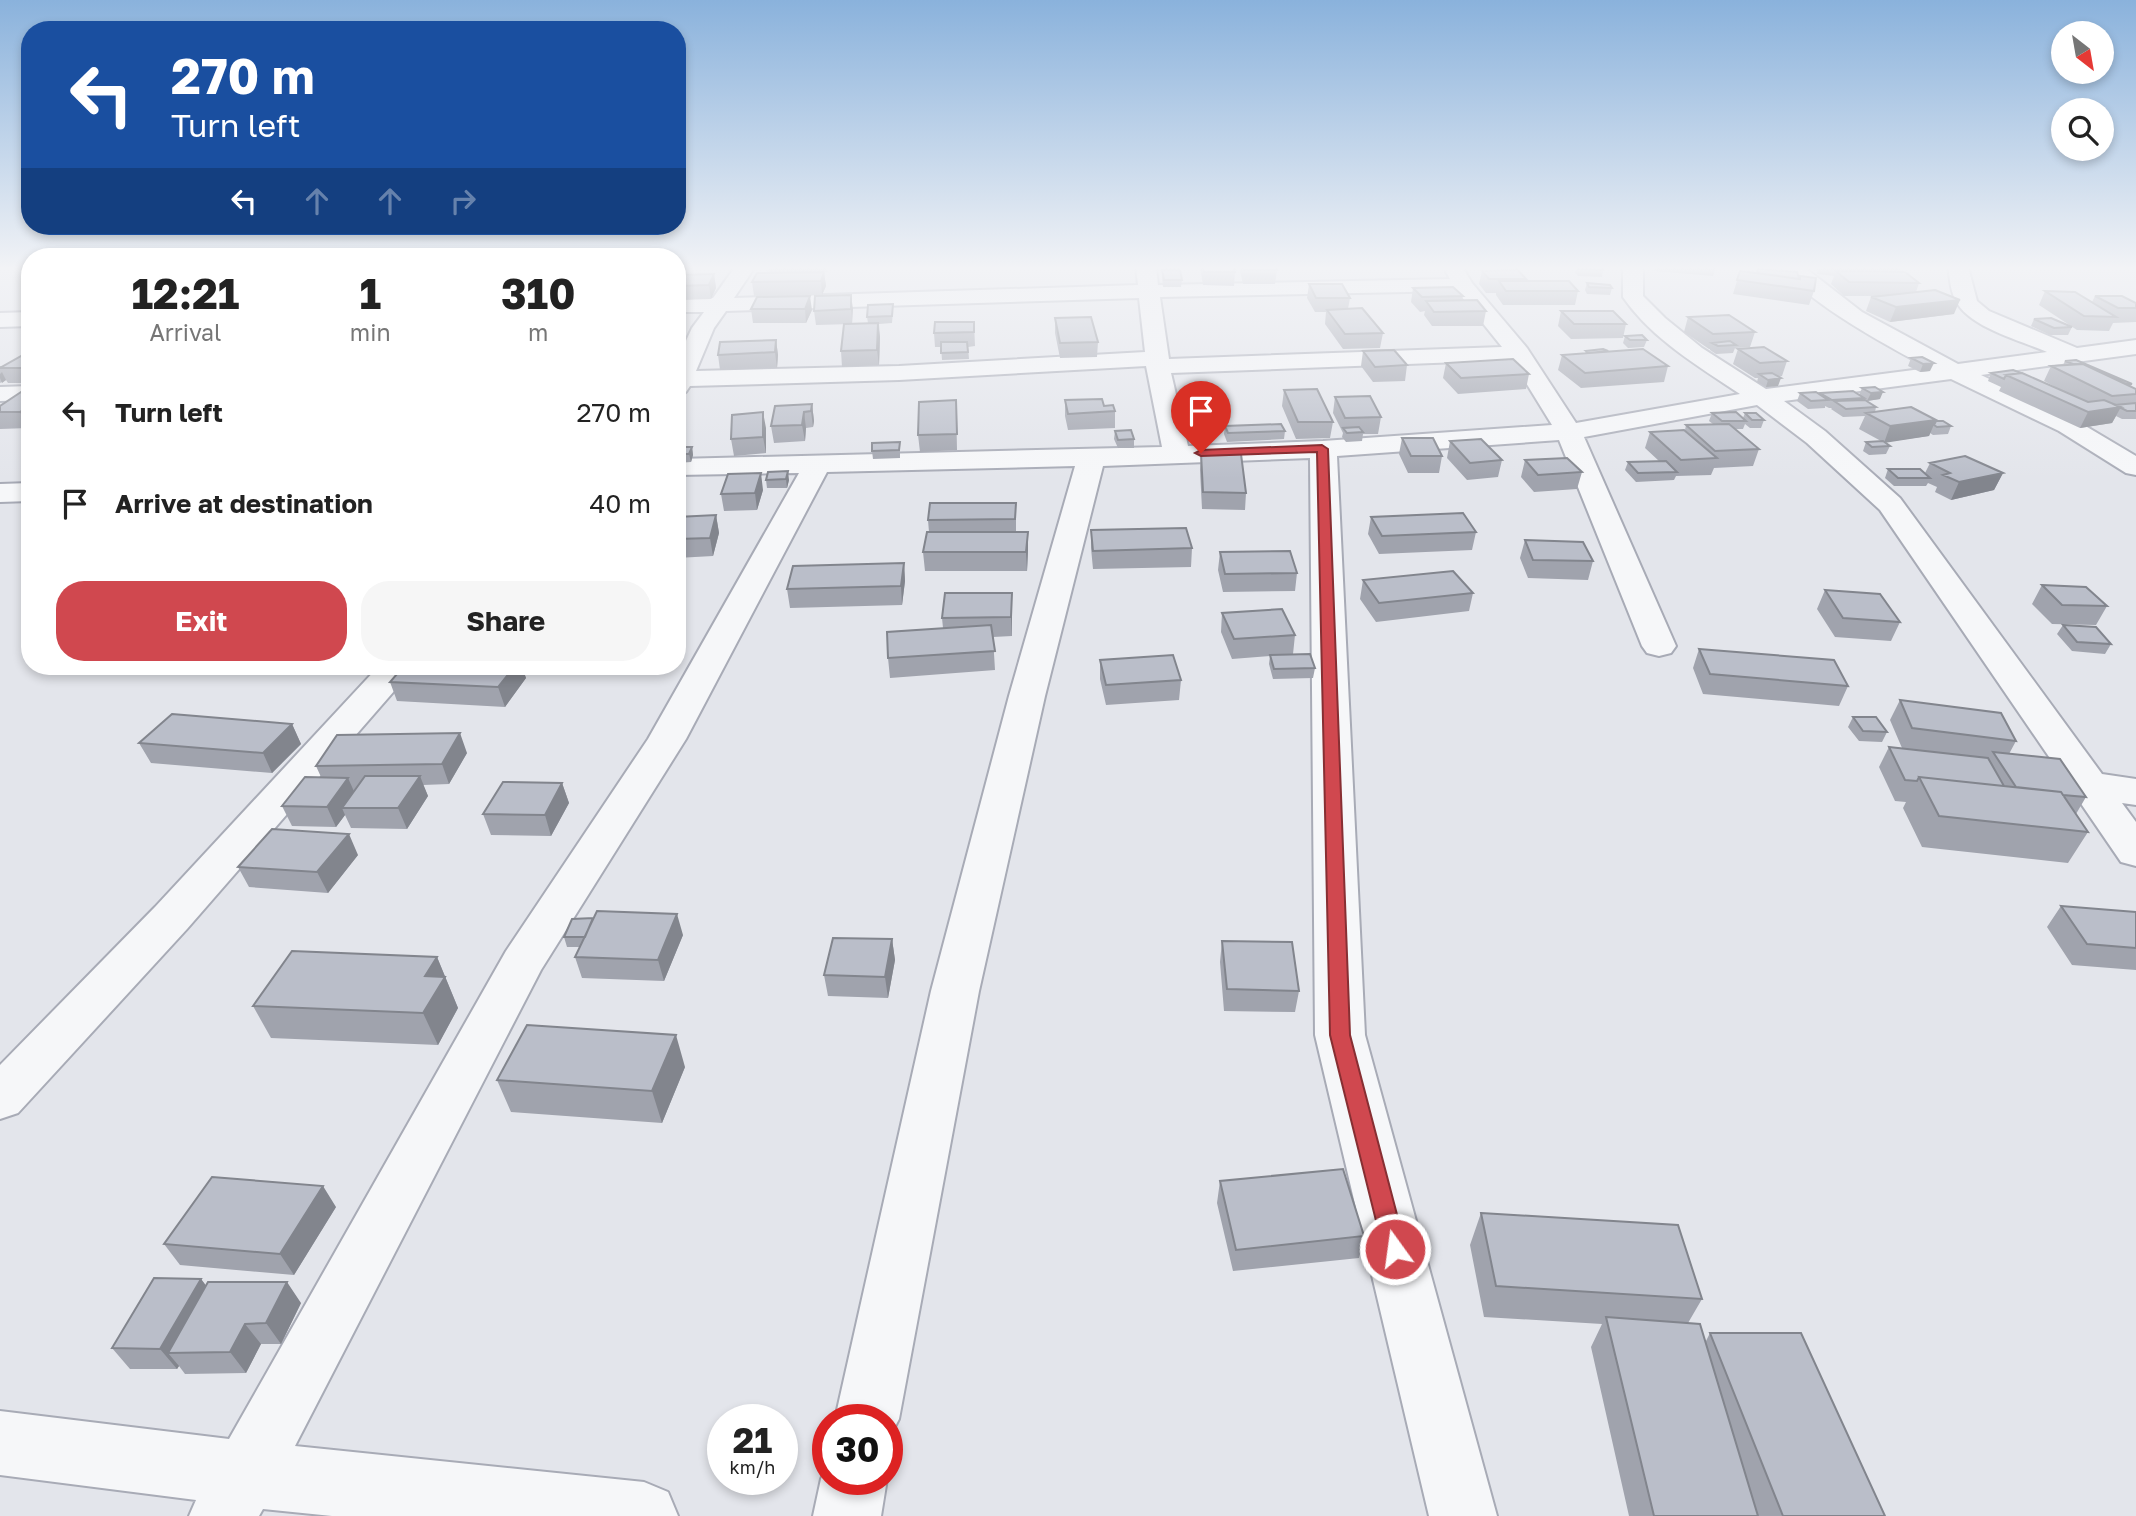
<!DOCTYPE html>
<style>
body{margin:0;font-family:"Golos Text",sans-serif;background:#f6f6f6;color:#222;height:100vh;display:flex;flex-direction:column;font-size:26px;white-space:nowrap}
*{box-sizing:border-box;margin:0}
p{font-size:23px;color:#767676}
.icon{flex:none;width:38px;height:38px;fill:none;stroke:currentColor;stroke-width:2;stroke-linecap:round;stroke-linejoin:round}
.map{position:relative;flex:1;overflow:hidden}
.side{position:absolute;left:21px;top:248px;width:665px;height:427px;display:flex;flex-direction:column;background:#fff;border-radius:28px;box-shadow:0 4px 10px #0003}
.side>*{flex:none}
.top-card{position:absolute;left:21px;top:21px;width:665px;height:214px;border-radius:28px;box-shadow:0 4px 10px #0003;background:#1a4fa0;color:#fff;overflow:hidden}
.needle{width:46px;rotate:149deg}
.tools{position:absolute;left:2051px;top:21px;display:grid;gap:14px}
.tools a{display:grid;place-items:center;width:63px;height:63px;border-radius:50%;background:#fff;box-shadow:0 4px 10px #0003;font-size:35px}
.speed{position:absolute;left:707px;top:1404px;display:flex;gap:14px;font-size:35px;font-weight:700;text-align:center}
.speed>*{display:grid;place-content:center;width:91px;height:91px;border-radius:50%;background:#fff;box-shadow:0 4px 10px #0003;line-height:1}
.speed small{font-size:18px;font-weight:400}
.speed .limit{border:10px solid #d22;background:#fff;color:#111}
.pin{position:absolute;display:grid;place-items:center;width:60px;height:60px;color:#fff;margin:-72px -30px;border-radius:50% 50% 50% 0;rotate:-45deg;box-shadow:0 0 7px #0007}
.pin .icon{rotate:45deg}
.me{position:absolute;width:77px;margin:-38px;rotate:346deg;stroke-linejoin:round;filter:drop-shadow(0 0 5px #0008)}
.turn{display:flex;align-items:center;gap:24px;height:147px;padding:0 35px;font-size:32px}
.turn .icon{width:91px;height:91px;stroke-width:2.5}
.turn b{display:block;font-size:49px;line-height:60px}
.lanes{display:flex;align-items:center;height:66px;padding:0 35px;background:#0003;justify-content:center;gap:35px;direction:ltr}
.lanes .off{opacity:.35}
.eta{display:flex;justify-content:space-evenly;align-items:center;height:119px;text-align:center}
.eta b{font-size:42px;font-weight:700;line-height:49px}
.button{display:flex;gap:14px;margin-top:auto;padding:14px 35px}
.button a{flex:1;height:80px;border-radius:28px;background:#d0484f;color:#fff;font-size:28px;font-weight:700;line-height:80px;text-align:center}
.button a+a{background:#f6f6f6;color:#222}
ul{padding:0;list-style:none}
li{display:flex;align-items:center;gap:21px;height:91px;padding:0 35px}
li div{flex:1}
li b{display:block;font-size:26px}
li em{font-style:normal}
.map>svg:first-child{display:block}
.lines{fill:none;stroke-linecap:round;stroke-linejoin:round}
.minor-casing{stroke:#a8abb6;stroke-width:4}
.minor{fill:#f6f7f9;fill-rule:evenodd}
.wall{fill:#a0a3ad}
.shaded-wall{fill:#82858d}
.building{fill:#babec9;stroke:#82858d;stroke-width:2}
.route{fill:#d0484f;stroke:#872f33;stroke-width:2}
</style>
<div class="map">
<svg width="2136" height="1516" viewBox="0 0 2136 1516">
<rect width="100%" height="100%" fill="#e3e5eb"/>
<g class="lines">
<defs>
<path id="minor" d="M735 267H755L734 298 1138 285 1136 267H1156L1158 285 1450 279 1446 272 1449 268H1463L1472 283 1527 348 1576 423 1740 394C1698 366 1652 339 1623 297V267H1643V296L1665 318 1702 348 1766 389 1929 368C1891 348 1804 301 1782 267H1804L1862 312 1958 364 2047 352C2020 340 1967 327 1955 299 1950 289 1950 278 1948 267H1968L1977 301 1989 311 2077 348 2136 340V354L1981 375 2077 421 2136 456V475L2126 473 2059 431 1951 379 1784 401 1825 431 1900 498 2102 774 2136 779V805L2122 803 2136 822V866L2121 862 1880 510 1807 443 1757 405 1584 437 1676 646 1671 653 1659 656 1647 653 1642 646 1559 440 1337 456 1365 1035 1497 1516H1429L1315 1035 1310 458 1103 466 1045 696 979 991 899 1419 887 1442V1419H835L931 991 1009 696 1075 466 827 472 686 739 541 970 295 1446 644 1482 668 1492 678 1516H332L263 1509 259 1516H189L196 1500 0 1475V1411L229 1439 506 951 648 739 799 473 677 475V459L1162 447 1146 366 899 380 690 386 686 392 677 394V360L692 328 704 312H677V300L713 298ZM1457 291 1502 347 1169 359 1160 297ZM1139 298 1145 352 899 366 696 371 714 328 726 311ZM1512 360 1552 425 1323 441 1188 446 1171 373Z
M30 312V326L0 327V313Z
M30 386V400L0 401V387Z
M30 483V501L0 502V484Z
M378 667H415L187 929 18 1113 0 1119V1065L155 907Z
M828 1463V1479H887L881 1516H813L821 1479Z"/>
</defs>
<!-- minor casing -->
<use href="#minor" class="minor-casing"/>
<!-- minor -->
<use href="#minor" class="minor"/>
</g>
<!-- wall -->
<path class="wall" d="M768 267H828L827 272H824L826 286 822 295 754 296 752 282 769 273Z
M1163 267H1179L1182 280 1181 287H1163L1162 277Z
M1200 267H1234L1235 272 1234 286 1203 285Z
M1239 267H1275L1277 270 1275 284H1243Z
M1479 267H1519L1518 269 1480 268Z
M1577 267H1601L1603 270 1602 277 1578 276 1575 272Z
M1654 267H1716L1713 276 1655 271Z
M1816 267H1899V269L1898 272 1919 283 1916 292 1954 314 1890 322 1866 311 1871 297 1875 296H1844L1831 284 1834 276 1817 274Z
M1757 269 1799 279 1814 291 1809 305 1733 294 1740 271 1756 273Z
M1482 271 1526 279V281L1578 291 1575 305H1503L1496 295V293H1486L1479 284Z
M714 274 716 288 711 299 677 300V275Z
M1587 283 1612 288 1610 295 1587 294 1585 290Z
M1309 284 1350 298 1348 309 1383 333 1380 348 1343 349 1325 324 1326 312H1315L1307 298Z
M1413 288 1463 296 1462 300 1486 311 1483 326H1432L1424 315 1425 311 1420 312 1411 302Z
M2045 291 2092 302 2095 296 2136 303V322L2113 323 2109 331 2077 330 2039 305Z
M851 295 852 324 816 325 814 311Z
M757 297 812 310 806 323H753L751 309Z
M893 311 892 323 879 324 880 337 879 365 842 367 841 351 868 323 867 317Z
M1561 311 1626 324 1623 338 1571 339 1558 326Z
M1688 317 1755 332 1750 347 1735 348 1733 353 1716 354 1710 350V349H1709L1684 332Z
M1055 318 1098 342 1097 357 1060 358 1055 333Z
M2034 319 2072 327 2068 335H2050L2031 326Z
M974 322 975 346 968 347 969 359 942 360 941 347H935L934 333Z
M1625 336 1647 340 1644 347 1628 348 1623 343Z
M776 340 778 355 777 368 720 370 718 355Z
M1738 349 1787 361 1782 376 1778 377V386L1766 387 1757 382 1758 378H1755L1733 364Z
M30 351V383H8L6 380 0 383V366H4Z
M1363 351 1407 365 1405 381 1373 382 1361 366Z
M1586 351H1608L1668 366 1664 382 1581 388 1558 370 1562 355 1585 353Z
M1922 357 1930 371 1920 372 1908 366 1911 358Z
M2065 361 2132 384 2131 386 2136 389V419H2122L2116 416 2112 423 2080 428 1999 391 2001 387 1988 381 1991 373 2013 370 2065 392 2044 381 2051 366 2063 365Z
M1446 363 1529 374 1526 389 1458 394 1443 378Z
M30 386V427L28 428 0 429V406Z
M1875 387 1880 399 1867 401 1864 399 1863 400 1876 407 1875 412 1936 420V421L1951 426 1948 434 1933 435 1930 433 1929 436 1885 442 1890 446 1886 454 1869 455 1863 451 1866 442 1881 441 1859 429 1865 416 1843 417 1831 409 1832 408H1829L1825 406V408L1808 409 1797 401 1800 393 1819 394 1820 393 1859 395 1862 388Z
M1284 390 1333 422 1330 438 1296 439 1282 406Z
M1335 397 1381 417 1378 434H1363L1362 441 1346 442 1342 437 1343 433 1333 413Z
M956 400 957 450 920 452 918 435Z
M1065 400 1104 406 1115 411V428L1068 430 1065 416Z
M812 404 814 421 813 427 806 428 805 441 774 443 771 426Z
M1712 413 1743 418 1745 413 1764 420 1761 428H1750L1745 424 1743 429H1735L1759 449 1753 466 1714 468 1711 475 1676 476 1674 480 1636 482 1625 470 1628 462 1659 461 1645 448 1650 432 1685 430 1686 425 1713 424 1709 421Z
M1225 426 1285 431 1284 439 1227 442 1224 434Z
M766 428V453L734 456 731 439Z
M1115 431 1134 439V448H1118L1114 439Z
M1402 438 1442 456 1439 473H1408L1399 454Z
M1450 441 1502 460 1498 477 1467 480 1447 458Z
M677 447H692L693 455 691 462 677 463Z
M900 450V458L873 459 872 451Z
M1201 453 1246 493 1245 510 1202 509 1200 470Z
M1525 460 1582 472 1577 489 1534 492 1521 477Z
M1930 463 2003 473 1994 490 1951 500 1935 492 1937 487 1928 483 1926 486H1894L1885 478 1888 469 1925 473Z
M766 480H789L787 488H767Z
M763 490 757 510 724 511 721 494Z
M1016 503V532L1028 550 1027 571H925L923 552 929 532 928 520Z
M716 515 719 533 713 556 677 558V517Z
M1371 517 1476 532 1472 550 1379 554 1368 534Z
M1091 530 1192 548 1191 567 1093 569 1091 548Z
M1525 540 1593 561 1588 580 1528 578 1520 558Z
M1220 552 1297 573 1295 591 1223 592 1218 570Z
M904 563 905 581 902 605 790 608 787 589Z
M1363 580 1473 593 1469 611 1376 622 1360 599Z
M2042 585 2107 606 2096 625 2052 624 2032 604Z
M1825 590 1900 622 1891 641 1835 637 1817 609Z
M1012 593V636L993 637 995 670 890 678 888 658 943 628 942 618Z
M1222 613 1295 635 1293 654 1315 668 1313 678 1273 679 1269 664 1270 656 1232 659 1221 632Z
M2063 625 2111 644 2105 654 2072 651 2057 634Z
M1699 649 1848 686 1839 706 1703 694 1693 668Z
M1100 660 1181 680 1179 700 1106 705 1100 679Z
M403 667H522L526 678 505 707 397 701 390 682Z
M1900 700 2016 741 2009 754 2086 797 2076 814 2088 832 2068 863 1922 847 1903 808 1906 802 1895 801 1879 767 1889 747 1902 748 1890 720Z
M1853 717 1887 732 1882 742 1859 741 1848 727Z
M292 724 301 744 272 773 151 763 139 743Z
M467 753 449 784 423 785 428 796 407 829 351 828 345 815 336 827 292 826 282 806 321 777 316 766Z
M562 783 569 803 551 836 491 835 483 814Z
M358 855 328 893 249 887 238 867Z
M2061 906 2136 912V970L2072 965 2047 927Z
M683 935 664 981 582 978 575 957 580 947H567L564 937Z
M892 939 895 960 888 998 828 996 824 975Z
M1222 941 1299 991 1295 1012 1224 1011 1220 962Z
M437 957 458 1008 438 1045 271 1038 253 1006Z
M685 1067 662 1123 511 1112 497 1080Z
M1220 1181 1364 1236 1359 1258 1233 1271 1217 1203Z
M336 1207 294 1275 180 1265 164 1244Z
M1481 1213 1702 1299 1688 1323 1706 1341 1710 1333 1885 1516H1629L1591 1347 1602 1324 1484 1317 1470 1245Z
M201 1279 206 1286 301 1303 281 1344H261L246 1373 185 1374 179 1366 177 1369H130L112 1348Z"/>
<!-- shaded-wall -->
<path class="shaded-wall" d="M824 272 826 286 822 295 821 281Z
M714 274 716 288 711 299 709 285Z
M851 295 853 309 852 324 851 309Z
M810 296 812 310 806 323 805 309Z
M1960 300 1954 314 1890 322 1896 307Z
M878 323 880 337 879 365 877 350Z
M678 335 680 350 677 359V336Z
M776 340 778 355 777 368 775 352Z
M1934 363 1930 371 1920 372 1923 364Z
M2 372 6 380 2 383 0 378V374Z
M1781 378 1778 386 1766 387 1768 380Z
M1883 392 1880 399 1867 401 1871 393Z
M812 404 814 421 813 427 811 411Z
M30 405V415H25L30 424V427L28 428 20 412Z
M2121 407 2112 423 2080 428 2088 412Z
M763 412 766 428V453L763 437Z
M804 412 806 428 805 441 802 425Z
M1936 420 1929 436 1884 443 1890 426Z
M692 447 693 455 691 462 689 454Z
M788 471 789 480 787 488 786 479Z
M761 473 763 490 757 510 755 493Z
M2003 473 1994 490 1951 500 1959 482Z
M716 515 719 533 713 556 710 538Z
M1028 532V550L1027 571 1026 552Z
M904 563 905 581 902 605 901 586Z
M1012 593V636L1011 617Z
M514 667H522L526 678 505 707 498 687Z
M292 724 301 744 272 773 263 753Z
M460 733 467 753 449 784 442 764Z
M420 776 428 796 407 829 398 808Z
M348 778 357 798 342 808 345 815 336 827 327 807Z
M562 783 569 803 551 836 545 815Z
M349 834 358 855 328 893 317 872Z
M677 914 683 935 664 981 658 960Z
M892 939 895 960 888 998 885 977Z
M437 957 458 1008 438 1045 423 1013 425 976Z
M676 1035 685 1067 662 1123 652 1091Z
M323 1186 336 1207 294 1275 280 1254Z
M201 1279 217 1300 168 1353 179 1366 177 1369 160 1349Z
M287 1282 301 1303 281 1344 266 1323Z
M245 1324 261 1344 246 1373 230 1352Z"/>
<!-- building -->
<path class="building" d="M1164 267H1179V269H1164Z
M1203 267H1234L1235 272H1204Z
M1243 267H1275L1277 270H1244Z
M1578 267H1601L1603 270 1579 269Z
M1880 267H1899V269Z
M1757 269 1797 272 1799 279 1758 273Z
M1162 270H1180L1182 280H1164Z
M1518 270 1526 279H1489L1482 271Z
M1740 271 1800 279V276L1816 278 1814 291 1737 280Z
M1836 271 1905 272 1919 283 1849 282Z
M824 272 821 281 752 282 757 273Z
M714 274 709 285 677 286V275Z
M1499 281H1569L1578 291H1506Z
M1587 283 1610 285 1612 288 1589 287Z
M1309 284H1342L1350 298H1316Z
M1453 287 1463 296 1422 297 1413 288Z
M1935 290 1960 300 1896 307 1871 297Z
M2045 291 2075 292 2116 317 2084 316Z
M851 295V309L814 311 815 296Z
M810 296 805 309H751L757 297Z
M2095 296H2122L2136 303V308H2118Z
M1477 300 1486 311 1434 312 1426 301Z
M893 304 892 316 867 317 868 305Z
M1362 308 1383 333 1345 334 1327 310Z
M1561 311H1613L1626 324H1574Z
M1729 315 1755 332 1713 334 1688 317Z
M1091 317 1098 342 1060 343 1055 318Z
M2051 318 2072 327 2054 328 2034 319Z
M935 322H974V332L934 333Z
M878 323 877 350 841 351 844 324Z
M1642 335 1647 340H1630L1625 336Z
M776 340 775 352 718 355 720 342Z
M1730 341 1736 345 1718 346 1712 343Z
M941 342H967L968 352 941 353Z
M1764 347 1787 361 1760 363 1738 349Z
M1603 349 1608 351 1589 353 1586 351Z
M1643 349 1668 366 1585 373 1562 355Z
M1394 350 1407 365 1375 367 1363 351Z
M30 351V368H0Z
M1922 357 1934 363 1923 364 1911 358Z
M1513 359 1529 374 1461 378 1446 363Z
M2076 360 2132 384H2126L2083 364H2073L2065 361Z
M2083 364 2136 389V394L2112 396 2051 366Z
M2013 370 2021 373 2006 375 2004 379 1991 373Z
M1772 373 1781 378 1768 380 1759 374Z
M2022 373 2088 402 2104 400 2121 407 2088 412 2006 375Z
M30 386V405L20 412H0V406Z
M1875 387 1883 392 1871 393 1862 388Z
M1317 389 1333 422H1298L1284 390Z
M1853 391 1864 398 1832 400 1820 393Z
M1816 392 1828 400 1811 401 1800 393Z
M1370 396 1381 417 1345 418 1335 397Z
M1102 399 1104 406 1113 405 1115 411 1068 414 1065 400Z
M956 400 957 434 918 435 919 402Z
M1865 400 1876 407 1846 409 1834 401Z
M2136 403V411H2127L2115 405Z
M812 404 811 411 804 412 802 425 771 426 775 406Z
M1911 407 1936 420 1890 426 1866 413Z
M763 412V437L731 439 732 415Z
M1736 412 1746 421H1722L1712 413Z
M1745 413H1756L1764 420H1752Z
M1936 421H1943L1951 426 1937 427 1934 425Z
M1281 424 1285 431 1228 433 1225 426Z
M1729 424 1759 449 1715 451 1686 425Z
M1359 427 1363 432 1347 433 1343 428Z
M1131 430 1134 439 1118 440 1115 431Z
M1684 430 1717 458 1681 460 1650 432Z
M1402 438H1433L1442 456H1411Z
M1481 439 1502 460 1470 463 1450 441Z
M1883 441 1890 446 1872 447 1866 442Z
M900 442 899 450 872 451V443Z
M677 447H692L689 454H677Z
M1201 453 1241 454 1246 493 1203 492Z
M1965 456 2003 473 1959 482 1943 475 1950 473 1930 463Z
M1567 458 1582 472 1538 475 1525 460Z
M1666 461 1677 472 1638 473 1628 462Z
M1888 469H1920L1930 478H1898Z
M788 471 786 479 766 480 768 472Z
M761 473 755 493 721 494 728 474Z
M930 503H1016L1015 519 928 520Z
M1463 513 1476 532 1382 536 1371 517Z
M716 515 710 538 677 539V517Z
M1186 528 1192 548 1093 551 1091 530Z
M927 532H1028L1026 552H923Z
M1525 540 1583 542 1593 561 1533 560Z
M1290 551 1297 573 1225 574 1220 552Z
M904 563 901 586 787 589 793 566Z
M1453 571 1473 593 1379 603 1363 580Z
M2042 585 2086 587 2107 606 2062 605Z
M1825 590 1880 594 1900 622 1843 618Z
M945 593H1012L1011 617 942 618Z
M1282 609 1295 635 1234 639 1222 613Z
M991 625 995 651 888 658 887 632Z
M2063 625 2096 627 2111 644 2077 642Z
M1699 649 1834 660 1848 686 1710 674Z
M1310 654 1315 668 1274 669 1270 655Z
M1173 655 1181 680 1106 685 1100 660Z
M403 667H514L498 687 390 682Z
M1900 700 2001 713 2016 741 1912 728Z
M172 714 292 724 263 753 139 743Z
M1853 717H1876L1887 732 1863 731Z
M460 733 442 764 316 766 337 735Z
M1889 747 1988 758 2004 786 1919 777 1917 781 1905 780Z
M1993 752 2060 759 2086 797 2063 795 2061 792 2016 787Z
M365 776H420L398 808H342Z
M305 777 348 778 327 807 282 806Z
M1919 777 2061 792 2088 832 1939 816Z
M503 782 562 783 545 815 483 814Z
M272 829 349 834 317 872 238 867Z
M2061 906 2136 912V948L2087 944Z
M597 911 677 914 658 960 575 957Z
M593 918 585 937H564L572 919Z
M833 938 892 939 885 977 824 975Z
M1222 941 1292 942 1299 991 1227 989Z
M292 951 437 957 425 976 445 977 423 1013 253 1006Z
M527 1025 676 1035 652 1091 497 1080Z
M1343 1169 1364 1236 1236 1250 1220 1181Z
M212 1177 323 1186 280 1254 164 1244Z
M1481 1213 1678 1225 1702 1299 1496 1286Z
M154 1278 201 1279 160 1349 112 1348Z
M208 1282H287L266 1323 245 1324 230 1352 168 1353Z
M1606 1317 1700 1324 1758 1516H1654Z
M1710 1333H1801L1885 1516H1783Z"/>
<!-- sky -->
<linearGradient id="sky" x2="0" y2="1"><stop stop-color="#8ab2dc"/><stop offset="0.56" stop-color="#f2f3f6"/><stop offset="1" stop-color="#f2f3f6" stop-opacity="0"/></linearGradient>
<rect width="2136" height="479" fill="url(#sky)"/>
<!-- route -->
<path class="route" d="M1322 445 1328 449 1350 1035 1406 1249 1403 1256 1395 1259 1386 1256 1383 1249 1330 1035 1317 452 1201 456 1195 453 1201 450Z"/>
</svg>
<div class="tools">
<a><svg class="needle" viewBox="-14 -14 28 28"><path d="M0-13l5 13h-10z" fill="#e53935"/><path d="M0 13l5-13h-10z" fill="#767676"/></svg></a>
<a><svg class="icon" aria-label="search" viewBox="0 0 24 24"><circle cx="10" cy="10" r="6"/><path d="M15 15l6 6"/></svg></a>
</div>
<div class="speed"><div>21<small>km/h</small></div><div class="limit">30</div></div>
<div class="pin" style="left:1201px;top:453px;background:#d93025"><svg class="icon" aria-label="arrive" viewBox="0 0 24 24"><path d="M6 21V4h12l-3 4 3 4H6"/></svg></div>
<svg class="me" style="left:1395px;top:1249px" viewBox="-20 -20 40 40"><circle r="17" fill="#d0484f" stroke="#fff" stroke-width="3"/><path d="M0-11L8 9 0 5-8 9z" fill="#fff"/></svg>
<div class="top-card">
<div class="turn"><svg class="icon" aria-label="left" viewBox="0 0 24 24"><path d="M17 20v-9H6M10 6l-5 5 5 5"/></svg><div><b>270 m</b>Turn left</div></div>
<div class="lanes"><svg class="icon" aria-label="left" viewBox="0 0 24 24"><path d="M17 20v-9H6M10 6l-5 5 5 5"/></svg><svg class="icon off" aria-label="ahead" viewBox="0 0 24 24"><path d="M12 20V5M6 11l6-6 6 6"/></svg><svg class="icon off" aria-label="ahead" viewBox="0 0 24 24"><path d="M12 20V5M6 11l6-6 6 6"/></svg><svg class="icon off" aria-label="right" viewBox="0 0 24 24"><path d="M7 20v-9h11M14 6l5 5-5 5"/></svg></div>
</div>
<section class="side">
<div class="eta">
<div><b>12:21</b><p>Arrival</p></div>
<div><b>1</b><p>min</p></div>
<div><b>310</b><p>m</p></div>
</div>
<ul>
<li><svg class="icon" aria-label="left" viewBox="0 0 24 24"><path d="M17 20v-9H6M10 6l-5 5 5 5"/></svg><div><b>Turn left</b></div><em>270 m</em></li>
<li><svg class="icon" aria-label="arrive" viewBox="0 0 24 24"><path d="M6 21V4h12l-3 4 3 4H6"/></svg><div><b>Arrive at destination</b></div><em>40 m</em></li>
</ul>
<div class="button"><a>Exit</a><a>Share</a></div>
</section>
</div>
